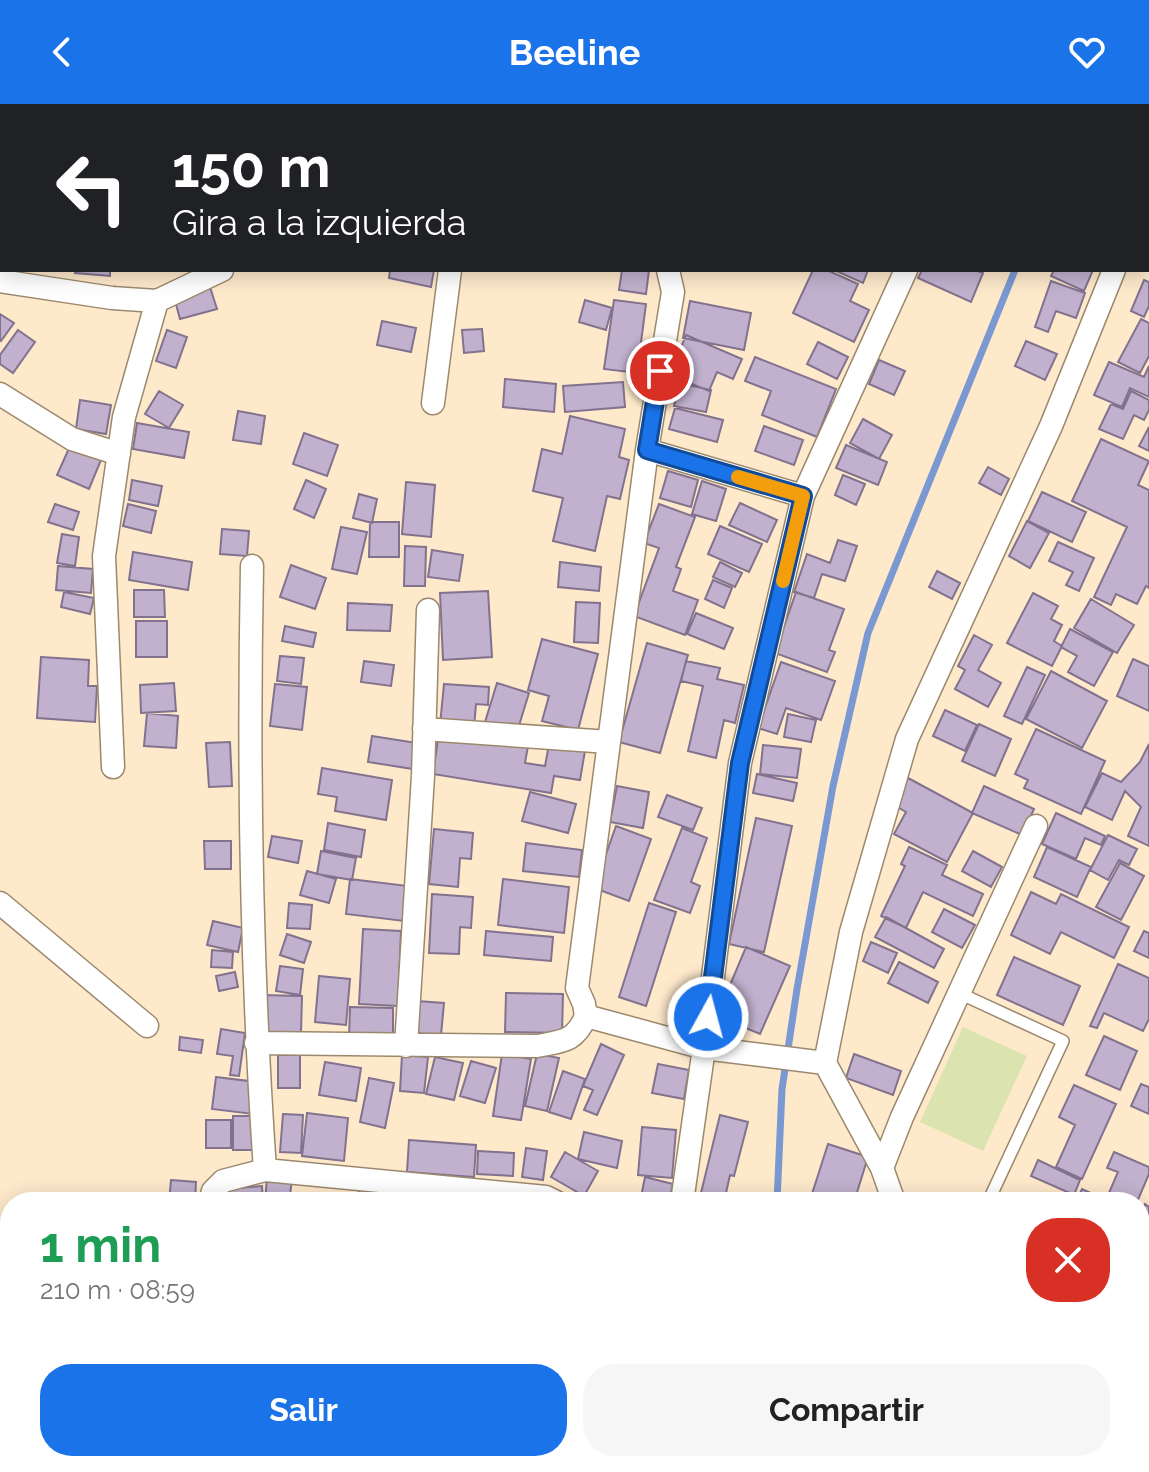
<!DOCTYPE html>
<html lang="es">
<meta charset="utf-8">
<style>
body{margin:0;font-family:Raleway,sans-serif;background:#f6f6f6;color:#222;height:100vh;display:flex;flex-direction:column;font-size:30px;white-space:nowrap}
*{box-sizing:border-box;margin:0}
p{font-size:26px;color:#767676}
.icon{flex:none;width:44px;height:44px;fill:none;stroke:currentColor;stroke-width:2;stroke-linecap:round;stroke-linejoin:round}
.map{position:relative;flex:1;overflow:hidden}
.details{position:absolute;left:0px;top:1088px;width:1150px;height:280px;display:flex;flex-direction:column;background:#fff;border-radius:32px 32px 0 0;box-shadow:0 4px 20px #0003}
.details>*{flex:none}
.guide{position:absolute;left:0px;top:0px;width:1150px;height:168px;box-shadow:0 4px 20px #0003;background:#202124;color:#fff;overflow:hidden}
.pin{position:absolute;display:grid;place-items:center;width:68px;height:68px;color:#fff;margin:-34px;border:4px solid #fff;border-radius:50%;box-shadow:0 2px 8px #0007}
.me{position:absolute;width:88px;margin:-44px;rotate:7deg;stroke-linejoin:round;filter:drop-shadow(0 0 6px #0008)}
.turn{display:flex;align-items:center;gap:28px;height:168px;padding:0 40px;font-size:36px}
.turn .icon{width:104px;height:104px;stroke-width:2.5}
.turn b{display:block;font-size:56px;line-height:68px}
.round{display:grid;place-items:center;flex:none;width:84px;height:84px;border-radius:32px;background:#f6f6f6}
.head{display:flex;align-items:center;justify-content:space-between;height:136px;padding:0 40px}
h1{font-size:48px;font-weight:700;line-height:60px;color:#1e9e55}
.button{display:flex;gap:16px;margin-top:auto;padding:16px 40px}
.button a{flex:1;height:92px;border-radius:32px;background:#1a73e8;color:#fff;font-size:32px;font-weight:700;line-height:92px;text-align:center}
.button a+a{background:#f6f6f6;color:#222}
header{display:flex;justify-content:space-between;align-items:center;height:104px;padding:0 40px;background:#1a73e8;color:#fff;font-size:36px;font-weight:700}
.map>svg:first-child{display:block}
.green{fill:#dbe4ae}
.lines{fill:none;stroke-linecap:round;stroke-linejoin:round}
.stream{stroke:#7a98d1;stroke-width:7}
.building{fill:#c1b1ce;stroke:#82728e;stroke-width:2}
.lane-casing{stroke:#9c896d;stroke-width:14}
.street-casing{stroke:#9c896d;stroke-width:25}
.lane{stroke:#fff;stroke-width:11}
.street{stroke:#fff;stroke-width:22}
.route-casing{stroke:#114b97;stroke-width:20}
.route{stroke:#1a73e8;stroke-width:14}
.slow{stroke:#f59e0b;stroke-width:14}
</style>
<header><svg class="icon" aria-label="back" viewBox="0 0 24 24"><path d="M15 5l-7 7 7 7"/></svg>Beeline<svg class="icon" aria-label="heart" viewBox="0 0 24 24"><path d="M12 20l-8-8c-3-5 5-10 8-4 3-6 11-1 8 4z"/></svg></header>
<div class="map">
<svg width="1149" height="1368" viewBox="0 0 1149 1368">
<rect width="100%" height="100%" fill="#fee9cb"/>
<!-- green -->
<path class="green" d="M963 923 1027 952 983 1047 920 1018Z"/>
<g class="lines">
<!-- stream -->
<path class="stream" d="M1098 2 1099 0
M777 1098 782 985 797 885 833 682 868 529 1015 166
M752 1368 755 1358"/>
</g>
<!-- building -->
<path class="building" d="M566 0H643L565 2Z
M76 166H110V172L75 169Z
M390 166H434L431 183 389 174Z
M622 166H649L646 190 619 186Z
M813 166H827L858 180 850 197 869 206 854 238 793 209Z
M834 166H868L863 179Z
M922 166H975L983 169 971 198 918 174Z
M1054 166H1093L1084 187 1051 172Z
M1144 176 1149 178V202L1144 213 1131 207Z
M1051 177 1085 189 1076 214 1056 207 1048 228 1035 223Z
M210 183 217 205 180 215 174 193Z
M585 196 612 204 606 226 579 218Z
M614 196 646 200 637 269 604 265Z
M690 197 751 209 744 246 683 234Z
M0 210 14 219 1 237 0 236Z
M1141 215 1149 219V252L1140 269 1118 258Z
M382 217 416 224 411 248 377 241Z
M482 225 484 247 464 249 462 226Z
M18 226 35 238 13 269 0 260V251Z
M167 226 187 233 176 264 156 257Z
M686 231 742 255 733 275 717 268 709 287 670 271Z
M1026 237 1057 250 1045 276 1015 262Z
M818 238 848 253 837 275 807 260Z
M755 253 836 285 817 333 762 311 771 287 745 277Z
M879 256 905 267 894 291 869 280Z
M1109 258 1144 273 1149 262V293L1130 284 1122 303 1094 291Z
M505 275 556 280 554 308 503 303Z
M623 278 625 303 565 308 563 282Z
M679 279 711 286 706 308 674 302Z
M159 287 183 301 169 324 145 310Z
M1131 287 1149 296V306L1144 316 1134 311 1123 335 1099 325 1111 300 1123 305Z
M80 296 111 301 106 330 76 325Z
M675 304 723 316 717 338 669 325Z
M238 307 265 312 261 340 233 336Z
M570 312 625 325 619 353 629 356 620 395 607 392 595 447 553 437 563 394 533 387 542 345 562 350Z
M863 315 892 331 879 355 850 339Z
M137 319 189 328 184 354 133 345Z
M764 322 803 336 794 361 755 347Z
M1149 323V347L1139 342Z
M304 329 338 341 327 372 293 360Z
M1101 335 1149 357 1138 381 1149 386V484L1146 482 1137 500 1116 490 1111 501 1094 493 1127 423 1072 397Z
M846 341 887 358 878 381 836 364Z
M70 342 101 356 89 385 57 371Z
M988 363 1009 375 1001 391 979 379Z
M668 367 698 376 691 403 660 394Z
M843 371 865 380 856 401 835 391Z
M132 376 162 382 158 402 129 396Z
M306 376 326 385 314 414 294 405Z
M702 377 726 385 716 417 692 410Z
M406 378 435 381 431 433 402 430Z
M1042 388 1086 408 1072 438 1028 417Z
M359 390 377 395 372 419 353 414Z
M740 399 777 416 767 438 729 421Z
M55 400 79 408 73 426 48 418Z
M128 400 156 407 151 429 123 422Z
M659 400 695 413 676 463 681 465 673 487 698 496 685 531 634 512 659 444 644 439Z
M1027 417 1049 429 1030 464 1009 452Z
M370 418H399V453H369Z
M720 422 762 440 749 468 708 450Z
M341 423 367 428 357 470 332 465Z
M222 425 249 427 247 452 220 450Z
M62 430 79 433 75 462 57 459Z
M838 436 857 442 845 477 822 470 814 494 794 488 807 450 830 459Z
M1058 438 1094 454 1079 487 1066 481 1073 468 1049 457Z
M405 442 426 443 425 482H404Z
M432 446 463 451 459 477 428 473Z
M133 448 192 458 188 486 129 476Z
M560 458 601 463 599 487 558 483Z
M720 458 742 469 735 483 713 473Z
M291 461 326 474 315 505 280 493Z
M58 462 93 465 91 489 56 486Z
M937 467 960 479 952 495 929 483Z
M713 476 732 484 724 504 705 495Z
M134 486H164L165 513H134Z
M488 487 492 553 443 556 440 489Z
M64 488 94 494 90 510 61 503Z
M796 488 844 505 829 546 835 548 827 568 775 549Z
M1033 489 1058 502 1051 515 1062 521 1054 537 1062 542 1052 562 1007 539Z
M1091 495 1134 521 1117 549 1074 524Z
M576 498 600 499 598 539 574 538Z
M348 499 392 501 390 527 347 526Z
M696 509 733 524 724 545 687 530Z
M136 517H167V553H136Z
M285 522 316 529 313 543 282 537Z
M1070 525 1113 548 1094 582 1068 568 1077 552 1061 543Z
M974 531 992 541 978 566 1001 579 988 603 955 585 965 566 958 562Z
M542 535 598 550 578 626 542 617 549 592 528 586Z
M647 539 688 551 660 649 619 638Z
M280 552 304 554 301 580 277 577Z
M41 553 89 556 88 582H97L95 618 37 614Z
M1133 555 1149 562V607L1117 592Z
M364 557 394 561 391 582 361 578Z
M686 557 720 564 717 575 744 581 735 619 724 616 716 654 688 647 703 582 681 577Z
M781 558 835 577 821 616 786 604 777 630 758 624Z
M1027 563 1045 571 1022 620 1004 612Z
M1051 567 1107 597 1082 644 1026 615Z
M174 579 176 607 141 609 140 581Z
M497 579 529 589 517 628 485 618Z
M275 580 307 583 302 626 270 622Z
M444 580 489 583 488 601 476 600 474 624 440 621Z
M945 606 977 621 965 647 933 632Z
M147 609 178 612 176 644 144 642Z
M788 610 816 616 811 638 784 633Z
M979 620 1011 635 995 672 962 657Z
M1036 625 1105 657 1081 710 1024 684 1028 676 1015 670Z
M439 628 528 642 525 659 545 662 550 635 586 641 580 676 554 672 551 689 433 670Z
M372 632 417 639 413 665 368 658Z
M230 638 232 682 209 683 206 639Z
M1149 640V742L1128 732 1141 703 1125 687 1112 716 1085 703 1102 669 1121 678 1140 658Z
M763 641 801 645 797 674 760 670Z
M322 664 392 676 386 716 335 707 337 693 318 690Z
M757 670 797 679 793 697 753 689Z
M908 674 973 709 947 758 894 730 906 708 894 701Z
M617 682 649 688 643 724 610 718Z
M984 682 1034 705 1022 731 972 709Z
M530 688 576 700 568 729 522 717Z
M667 691 702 704 693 726 658 713Z
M1056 709 1105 732 1101 741 1085 734 1076 755 1042 740Z
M756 714 792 722 764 848 729 840Z
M328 719 365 726 361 753 324 746Z
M616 722 651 735 629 797 594 784Z
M682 724 707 734 691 778 700 782 690 809 654 796Z
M434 725 473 729 471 755 460 754 458 783 429 780Z
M1108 731 1137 745 1129 761 1119 756 1108 776 1090 766Z
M272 732 302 737 298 759 268 753Z
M204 737H231V765H205Z
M526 739 582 746 579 773 523 767Z
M909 743 947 761 942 771 983 790 973 812 923 788 906 824 881 812 905 762 901 760Z
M1047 743 1091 763 1077 793 1034 773Z
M321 747 356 754 352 776 317 770Z
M973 747 1002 763 991 783 962 767Z
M1120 759 1144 772 1121 816 1096 803Z
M307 767 336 775 329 799 300 791Z
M350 775 408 782 404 817 346 810Z
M503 775 569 783 564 829 498 821Z
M1031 788 1056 800 1061 790 1129 823 1114 854 1061 828 1050 850 1011 831Z
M432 790 473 793 471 824 460 823 459 850 429 849Z
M289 799 312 801 310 825 287 824Z
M649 799 676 808 646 902 619 893Z
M944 805 975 821 962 844 932 828Z
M886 813 944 845 934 864 875 833Z
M213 817 243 824 238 848 207 841Z
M363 825 401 827 398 902 359 900Z
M486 827 553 833 551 857 484 851Z
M1144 827 1149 829V854L1134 847Z
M287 830 311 838 304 859 280 851Z
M871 838 897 849 888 869 863 857Z
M746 843 790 862 760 930 717 912Z
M212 846 233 848 232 864 211 863Z
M1014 853 1080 882 1063 921 997 891Z
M899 858 938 878 928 899 888 879Z
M1118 860 1149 874V915L1143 927 1104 909 1097 924 1090 922Z
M280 862 303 865 300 891 276 887Z
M235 868 238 883 219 887 216 872Z
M319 872 350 875 346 921 315 918Z
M506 889 563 890 562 929 505 928Z
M261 891 302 892 301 929 260 928Z
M417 897 444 899 441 931 414 929Z
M350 903 393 904V934L349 933Z
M221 925 245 929 239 972 230 971 233 952 217 950Z
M1104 932 1137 947 1120 986 1086 971Z
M180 933 203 936 201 949 179 946Z
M601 940 624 951 597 1011 584 1006 593 986 583 982Z
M502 950 531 955 521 1016 493 1012Z
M537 950 559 954 547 1007 525 1002Z
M854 950 901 967 893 991 846 974Z
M278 951H300V984H278Z
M402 951 428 953 424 989 400 987Z
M435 953 463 959 454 996 426 990Z
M471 957 496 964 485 999 460 992Z
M325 958 361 964 356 997 319 991Z
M658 960 689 966 684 995 652 989Z
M563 967 585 975 571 1015 549 1008Z
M216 973 257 978 253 1010 212 1005Z
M369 974 394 979 385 1024 360 1018Z
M1141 980 1149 983V1010L1131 1002Z
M1074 981 1116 1000 1082 1075 1056 1063 1075 1021 1059 1013Z
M307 1009 348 1014 344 1057 302 1052Z
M283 1010 303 1011 301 1049 280 1048Z
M720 1011 748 1018 734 1072 730 1071 724 1098 700 1093Z
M233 1012H257L258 1046H233Z
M206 1016H231V1044H206Z
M642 1023 676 1026 672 1074 638 1071Z
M584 1028 622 1037 617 1064 578 1055Z
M409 1036 476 1041 474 1073 407 1068Z
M828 1040 868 1053 854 1098H826L811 1093Z
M526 1044 547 1047 543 1076 522 1073Z
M478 1047 514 1049 513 1072 477 1070Z
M565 1048 598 1067 584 1092 551 1073Z
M1114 1048 1149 1063V1070L1137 1098H1076L1082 1085 1106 1096 1118 1068 1107 1064Z
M1038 1056 1080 1076 1074 1091 1031 1072Z
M267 1073 292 1076 289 1098H265Z
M645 1073 673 1080 669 1098H640Z
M171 1076 196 1078 195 1098H169Z
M262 1082 263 1098H225L224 1085Z
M359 1084H384V1098H359Z
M389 1084 421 1085V1098H389Z
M429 1089 454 1096V1098H426Z
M1145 1100 1149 1103V1137L1140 1132V1109Z
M1148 1141H1149V1212L1140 1208V1157Z
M7 1274 10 1282V1302L0 1306V1276Z
M1140 1295 1149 1300 1140 1323Z
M10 1307V1343L1 1347 0 1311Z
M1145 1333 1149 1335V1368H1127L1132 1358H1140V1343Z
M10 1351V1358H32L36 1368H0V1356Z
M237 1358H276L275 1368H235Z
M382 1358H521L554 1363 553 1368H380Z
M918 1358H952L967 1365 966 1368H913Z
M1018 1358H1051L1059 1362 1056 1368H1040Z
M1079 1358H1123L1118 1368H1074Z"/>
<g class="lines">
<defs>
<path id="lane" d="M959 889 1063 937 988 1098"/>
<path id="street" d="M666 0 669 2
M312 2 313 0
M991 2 992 0
M1148 97 1149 95
M668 166 673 188 647 346 577 884 584 900 586 912 704 944 825 959 882 1064 894 1098
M0 177 112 194 157 197 222 166
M0 290 72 335 119 350
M433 299 450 166
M647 346 803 392
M252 462C248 664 251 865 265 1066
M424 625 609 638
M113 663 104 452 124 313 157 197
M0 799 147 922
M256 939 537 942C563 937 575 938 586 912
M406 942 423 672 428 506
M825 959 851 828 907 635 1051 322 1114 166
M882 1064 902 1013 1036 722
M210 1098 213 1087 223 1077 265 1066 546 1093 556 1098
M682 1098 704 944 740 659 803 392 906 166
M0 1213 10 1240
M1140 1257 1149 1261
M55 1358 59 1368
M199 1368V1358
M588 1368 590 1358
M833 1368 835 1358"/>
</defs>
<!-- lane casing -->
<use href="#lane" class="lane-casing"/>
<!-- street casing -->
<use href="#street" class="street-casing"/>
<!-- lane -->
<use href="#lane" class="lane"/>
<!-- street -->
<use href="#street" class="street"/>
</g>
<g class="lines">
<defs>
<path id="route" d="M660 267 647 346 803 392 740 659 708 913"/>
</defs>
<!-- route casing -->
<use href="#route" class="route-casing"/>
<!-- route -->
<use href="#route" class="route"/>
<!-- slow -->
<path class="slow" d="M738 373 803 392 783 477"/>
</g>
</svg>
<div class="pin" style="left:660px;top:267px;background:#d93025"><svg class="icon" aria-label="arrive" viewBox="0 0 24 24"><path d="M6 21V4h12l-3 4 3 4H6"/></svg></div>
<svg class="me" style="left:708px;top:913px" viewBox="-20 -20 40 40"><circle r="17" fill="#1a73e8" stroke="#fff" stroke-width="3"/><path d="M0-11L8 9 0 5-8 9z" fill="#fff"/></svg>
<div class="guide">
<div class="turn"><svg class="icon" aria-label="left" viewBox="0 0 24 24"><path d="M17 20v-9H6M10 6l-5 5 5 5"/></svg><div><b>150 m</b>Gira a la izquierda</div></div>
</div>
<section class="details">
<div class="head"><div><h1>1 min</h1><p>210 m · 08:59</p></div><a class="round" style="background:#d93025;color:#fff"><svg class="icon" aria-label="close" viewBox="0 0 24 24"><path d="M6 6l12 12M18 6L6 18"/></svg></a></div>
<div class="button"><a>Salir</a><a>Compartir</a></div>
</section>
</div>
